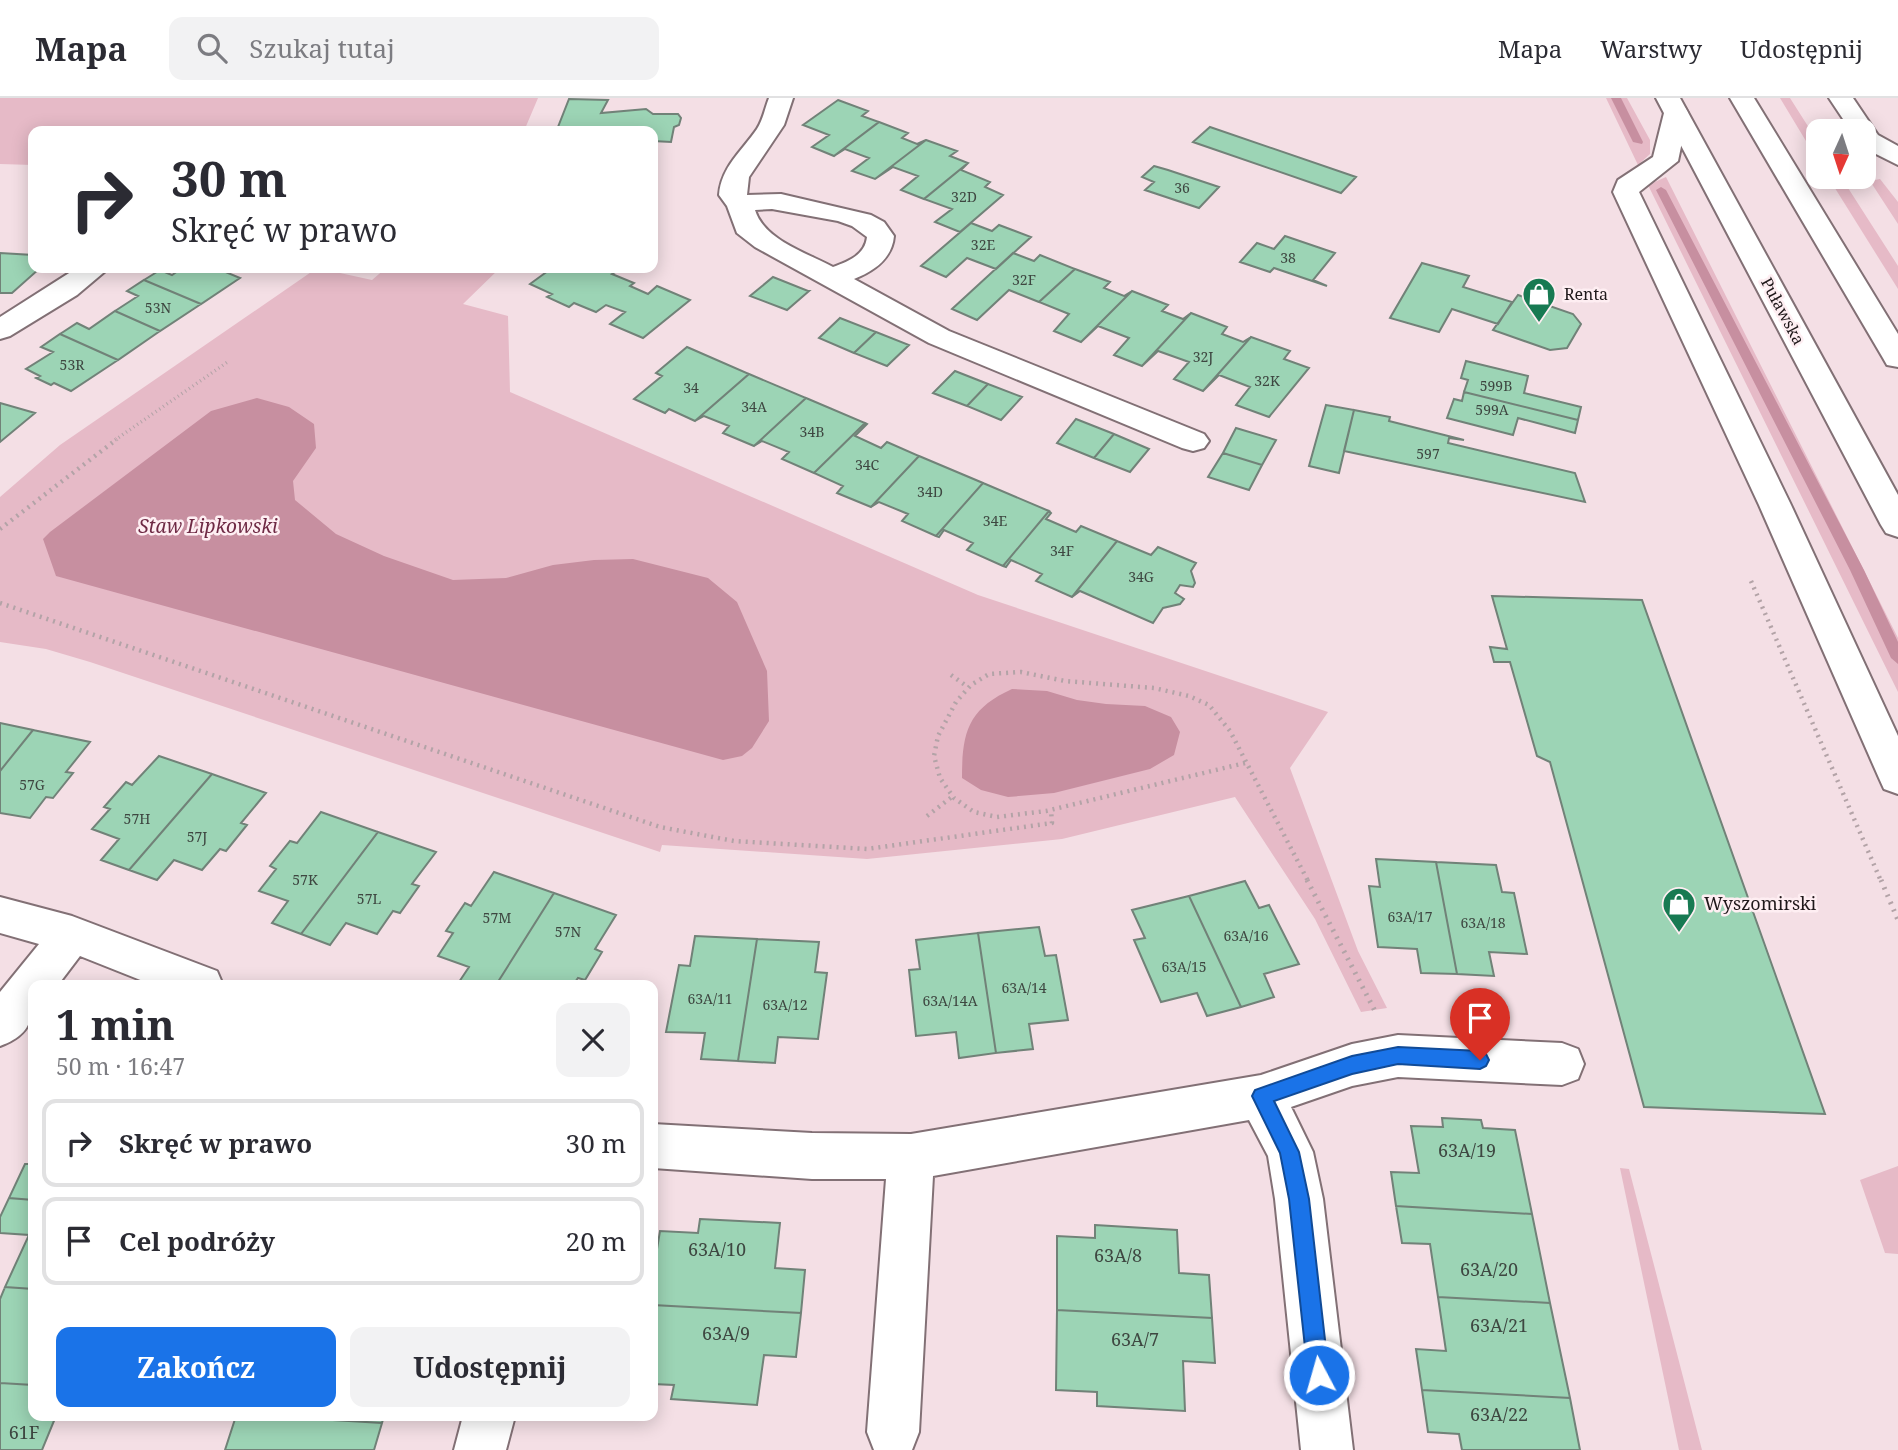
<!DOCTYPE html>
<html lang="pl">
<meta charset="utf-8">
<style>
body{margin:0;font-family:"Noto Serif",serif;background:#f2f2f3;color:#2b2b33;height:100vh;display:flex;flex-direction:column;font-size:26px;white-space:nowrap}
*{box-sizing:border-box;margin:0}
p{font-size:23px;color:#7c7c81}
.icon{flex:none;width:38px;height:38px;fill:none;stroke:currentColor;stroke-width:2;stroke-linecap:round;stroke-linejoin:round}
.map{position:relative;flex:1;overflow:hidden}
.sheet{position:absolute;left:28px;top:882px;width:630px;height:441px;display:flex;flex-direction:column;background:#fff;border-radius:14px;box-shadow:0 4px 18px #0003}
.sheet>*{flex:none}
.top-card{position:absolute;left:28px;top:28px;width:630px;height:147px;border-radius:14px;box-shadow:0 4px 18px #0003;background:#fff;color:#2b2b33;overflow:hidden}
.needle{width:46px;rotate:183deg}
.fabs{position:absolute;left:1806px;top:21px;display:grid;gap:14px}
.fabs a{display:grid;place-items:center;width:70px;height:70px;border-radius:14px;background:#fff;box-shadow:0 4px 18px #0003;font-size:35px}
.pin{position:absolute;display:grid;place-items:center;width:60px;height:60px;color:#fff;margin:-72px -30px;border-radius:50% 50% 50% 0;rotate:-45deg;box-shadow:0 0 7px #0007}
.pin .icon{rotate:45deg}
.me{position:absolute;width:77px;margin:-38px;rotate:354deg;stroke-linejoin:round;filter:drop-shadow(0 0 5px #0008)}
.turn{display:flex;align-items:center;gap:24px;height:147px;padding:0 28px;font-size:32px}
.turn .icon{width:91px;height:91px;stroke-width:2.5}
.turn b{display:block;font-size:49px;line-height:60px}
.round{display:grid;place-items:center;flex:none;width:74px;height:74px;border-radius:14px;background:#f2f2f3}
.head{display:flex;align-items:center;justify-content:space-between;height:119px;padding:0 28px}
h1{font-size:42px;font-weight:700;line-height:52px}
.button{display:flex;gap:14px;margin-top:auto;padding:14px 28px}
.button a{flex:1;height:80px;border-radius:14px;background:#1a73e8;color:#fff;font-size:28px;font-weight:700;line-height:80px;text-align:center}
.button a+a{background:#f2f2f3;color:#2b2b33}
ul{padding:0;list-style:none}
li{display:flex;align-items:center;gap:21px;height:88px;margin:0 14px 10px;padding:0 14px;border:4px solid #e1e1e2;border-radius:14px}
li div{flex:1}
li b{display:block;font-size:26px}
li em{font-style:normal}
header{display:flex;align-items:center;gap:42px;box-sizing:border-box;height:98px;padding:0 35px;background:#fff;border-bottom:2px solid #e1e1e2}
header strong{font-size:33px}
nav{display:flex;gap:38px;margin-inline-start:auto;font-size:24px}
.search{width:490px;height:63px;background:#f2f2f3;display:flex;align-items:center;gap:18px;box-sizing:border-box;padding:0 24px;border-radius:14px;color:#7c7c81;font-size:26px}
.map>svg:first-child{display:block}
.green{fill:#e6bac7}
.water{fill:#c78fa0}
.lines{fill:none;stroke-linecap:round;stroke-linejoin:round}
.stream{fill:#c78fa0;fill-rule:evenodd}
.building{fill:#9cd4b5;stroke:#718278;stroke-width:2}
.minor-casing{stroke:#827075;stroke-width:4}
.major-casing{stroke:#827075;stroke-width:4}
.path-far2{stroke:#b3a3a7;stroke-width:3.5;stroke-dasharray:1 3.5;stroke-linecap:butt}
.path-far1{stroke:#b3a3a7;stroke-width:4.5;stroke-dasharray:2 5;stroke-linecap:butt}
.path{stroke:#b3a3a7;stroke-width:5;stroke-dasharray:2 6;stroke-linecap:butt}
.minor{fill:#fff;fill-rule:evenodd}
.major{fill:#fff;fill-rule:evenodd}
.route{fill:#1a73e8;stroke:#114b97;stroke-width:2}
.labels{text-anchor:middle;stroke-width:5;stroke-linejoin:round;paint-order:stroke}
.number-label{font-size:14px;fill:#3e4741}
.far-poi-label{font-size:16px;fill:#1f181a;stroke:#feeef2;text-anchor:start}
.far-street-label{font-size:16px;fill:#1f181a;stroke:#feeef2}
.poi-label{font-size:18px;fill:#1f181a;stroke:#feeef2;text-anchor:start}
.near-number-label{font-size:18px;fill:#3e4741}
.water-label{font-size:19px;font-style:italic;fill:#6e2944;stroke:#feeef2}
</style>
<header>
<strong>Mapa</strong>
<div class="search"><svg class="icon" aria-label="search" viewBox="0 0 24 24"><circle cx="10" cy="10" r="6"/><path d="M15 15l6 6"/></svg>Szukaj tutaj</div>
<nav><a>Mapa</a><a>Warstwy</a><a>Udostępnij</a></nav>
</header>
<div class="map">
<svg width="1898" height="1352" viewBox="0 0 1898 1352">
<rect width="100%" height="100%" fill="#f4dfe5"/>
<!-- green -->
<path class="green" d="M0 0H538L524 33H33V67L0 66Z
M1606 0H1627L1650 42V56L1638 67Z
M1780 0H1790L1818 44V63Z
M1666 79 1898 540V594L1648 87Z
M1828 79H1841L1898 168V191Z
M1880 81 1898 104V126L1870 83Z
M317 170 372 182 386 170H500L463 206 508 218 510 294 978 497 1328 614 1290 670 1358 853 1387 910 1361 914 1315 821 1235 699 1062 741 867 761 662 747 660 754 90 564 46 551 0 544V399L60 347Z
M1898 1068V1156L1885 1155 1860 1082Z
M1620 1070 1629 1071 1702 1352H1679Z"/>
<!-- water -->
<path class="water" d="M257 300 289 309 314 326 316 350 293 383 295 402 336 436 384 458 453 482 506 480 553 467 594 462 633 461 708 480 737 504 767 573 769 623 752 650 742 658 723 662 56 478 43 441 50 434 211 313Z
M1012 591 1047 593 1077 602 1106 606 1145 608 1171 619 1180 634 1174 657 1150 671 1054 695 1008 699 981 692 962 680C962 634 968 611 1012 591Z"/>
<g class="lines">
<!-- stream -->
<path class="stream" d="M1611 0H1621L1643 44 1642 46 1633 44Z
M1661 89 1666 92 1864 472 1898 544V566L1891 560 1850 472 1656 92Z"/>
</g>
<!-- building -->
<path class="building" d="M569 1 608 2 601 15 646 11 653 16H678L681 20 679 27 674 29 671 44 653 43V33H591L593 29H558Z
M838 2 868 13 862 18 879 24 834 58 812 49 829 37 803 27Z
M879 24 908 35 902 40 917 46 926 42 875 81 852 73 869 60 845 51 834 58Z
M1210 29 1356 79 1341 95 1193 44Z
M926 42 957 53 950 58 968 65 924 101 901 92 918 78 893 69 875 81Z
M968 65 961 72 990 84 985 89 1003 97 960 134 935 124 952 111 924 101Z
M1154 68 1168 72 1219 89 1199 110 1145 92 1154 84 1142 79Z
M971 125 992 133 999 127 1031 139 996 171 967 160 946 179 921 168Z
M1285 138 1335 155 1313 182 1327 188 1274 170 1270 174 1240 164 1257 145 1274 151Z
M0 155 33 157V170L39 171 12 195H0Z
M1013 155 1034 163 1040 157 1075 171 1039 204 1009 192 977 222 952 211Z
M1422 165 1469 178 1463 189 1512 204 1498 226 1452 211 1439 234 1390 220Z
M182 170H226L223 173 240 180 201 206 144 182 160 172 172 177Z
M552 170 616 171 617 173 612 176 634 185 630 188 648 196 657 188 690 202 643 240 610 226 625 214 606 207 596 214 574 205 569 209 547 199 552 196 530 186Z
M1075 171 1110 184 1104 190 1124 198 1132 193 1081 244 1054 233 1069 216 1039 204Z
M773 179 808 193H809L787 212 750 198Z
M144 182 201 206 160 233 115 213 138 198 127 193Z
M1132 193 1168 207 1162 213 1183 221 1191 215 1142 268 1114 257 1129 240 1098 228 1081 244Z
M1518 197 1573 216 1581 226 1567 250 1550 252 1493 232Z
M115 213 160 233 118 262 60 236 77 225 89 231Z
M1191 215 1227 229 1222 236 1243 244 1251 239 1203 293 1174 281 1189 264 1158 253 1142 268Z
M840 220 876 234 854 255 819 240Z
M876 234 909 247 887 268 854 255Z
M60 236 118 262 71 293 54 285 51 287 36 280 40 278 26 271 53 254 41 249Z
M1251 239 1290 253 1284 261 1309 270 1269 319 1236 307 1250 289 1219 277 1203 293Z
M687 249 749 276 695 323 669 311 665 315 634 301 662 278 656 275Z
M1466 263 1528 278 1524 295 1581 309 1578 322 1464 294 1468 282 1461 280Z
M955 273 988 286 967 308 933 295Z
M749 276 806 300 754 348 723 335 729 328 704 318 695 323Z
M988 286 1022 299 1001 322 967 308Z
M1464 294 1578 322 1575 335 1518 320 1513 337 1447 320 1454 301 1462 303Z
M806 300 865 325 814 375 782 361 789 354 762 343 754 348Z
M0 305 35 315 0 344Z
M1326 307 1354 312 1339 375 1309 368Z
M1354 312 1390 319 1389 323 1464 342 1449 340 1448 345 1575 375 1585 404 1344 353Z
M1076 321 1114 336 1094 360 1057 345Z
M865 325 867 326 855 338 881 350 887 344 919 358 871 409 837 395 843 388 814 375Z
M1236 330 1276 342 1262 367 1223 355Z
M1114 336 1149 351 1130 374 1094 360Z
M1223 355 1262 367 1249 392 1208 379Z
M919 358 983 385 936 438 902 423 908 416 879 404 871 409Z
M983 385 1049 413 1003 468 967 452 973 445 944 432 939 439 936 438Z
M1049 413 1051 415 1046 421 1076 434 1081 428 1117 443 1072 499 1036 483 1042 476 1011 462 1006 469 1003 468Z
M1117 443 1151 457 1158 449 1196 465 1191 473 1195 485 1193 489 1180 487 1175 495 1184 501 1180 506 1163 510 1153 525 1080 493 1072 499Z
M1492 498 1642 502 1825 1016 1644 1009 1550 664 1537 658 1510 564H1494L1490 549 1507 551Z
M0 625 33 632 0 673Z
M33 632 90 644 66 674 73 675 53 700 46 699 30 720 0 715V673Z
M159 658 212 676 129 772 101 762 119 741 92 731 110 711 104 709 126 684 132 687Z
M212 676 266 695 241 725 247 727 226 753 220 751 202 772 174 762 157 782 129 772Z
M321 714 378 734 301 836 272 825 288 803 259 793 276 771 270 768 290 743 297 745Z
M378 734 436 754 412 786 419 788 400 815 393 813 377 836 346 825 330 847 301 836Z
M1376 761 1436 764 1457 876 1421 875 1417 851 1378 849 1369 788 1380 789Z
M1436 764 1496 767 1502 794 1514 795 1527 856 1489 854 1494 878 1457 876Z
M494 774 554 795 496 887H457L469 869 438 858 453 835 446 833 465 805 471 808Z
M1245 783 1259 810 1269 807 1299 866 1264 876 1274 899 1241 909 1189 798Z
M554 795 616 817 595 851 602 854 585 882 578 880 573 887H496Z
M1189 798 1241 909 1207 918 1197 895 1161 904 1134 842 1145 840 1132 812Z
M1039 829 1045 858 1056 857 1068 922 1029 926 1033 951 996 955 978 835Z
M978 835 996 955 959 960 956 934 916 938 909 872 920 871 916 842Z
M695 838 757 841 738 963 701 961 705 935 666 934 679 867 690 868Z
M757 841 819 844 815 874 827 875 818 941 778 939 775 965 738 963Z
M1442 1020 1481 1022 1483 1030 1515 1032 1532 1116 1396 1108 1391 1074 1419 1075 1411 1028 1443 1029Z
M25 1066H33V1102L9 1100Z
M9 1100 33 1102V1191L5 1189 29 1137 0 1135V1119Z
M1396 1108 1532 1116 1550 1205 1438 1199 1430 1146 1402 1145Z
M700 1121 780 1125 775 1170 805 1172 801 1215 653 1207V1175L660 1133 698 1135Z
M1095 1127 1177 1132 1179 1175 1209 1177 1212 1220 1057 1212V1138L1095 1140Z
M5 1189 33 1191V1287L0 1285V1201Z
M1438 1199 1550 1205 1570 1300 1422 1292 1416 1251 1446 1253Z
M653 1207 801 1215 796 1259 764 1257 757 1307 671 1301 674 1287 653 1286Z
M1057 1212 1212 1220 1215 1265 1183 1263 1185 1313 1097 1308V1294L1056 1292Z
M0 1285 33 1287V1318H56L42 1352H0Z
M1422 1292 1570 1300 1580 1352H1462L1459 1336 1428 1334Z
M236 1318H266L382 1325 374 1352H225Z
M266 1318H384L382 1325Z"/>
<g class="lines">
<defs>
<path id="minor" d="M769 0H793L784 27 749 79 747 97 781 96 871 117 884 124 894 138C892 161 874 173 854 181L949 233 1204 336 1209 343 1204 350 1193 353 1182 350 929 245 755 149 737 135 727 108 719 97C721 69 742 53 757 31 763 22 765 10 769 0ZM772 111 838 123 852 128 867 139C865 157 849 163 833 169 807 155 764 142 755 112Z
M1829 0H1853L1878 37 1898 48V67L1864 50V33H1851Z
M1676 8 1685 10 1688 15 1678 63 1639 94 1791 407 1898 638V696L1884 691 1879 680 1759 407 1613 94 1618 82 1653 59 1664 15 1667 10Z
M77 170H109L77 197 10 238 0 241V219Z
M0 799 72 818 217 873 223 887H153L80 858 58 887H33C33 919 33 936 0 948V894L39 846 0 835Z
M1398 937 1562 945 1578 951 1584 966 1578 981 1562 987 1398 979 1352 988 1291 1009 1313 1054 1323 1101 1353 1352H1301L1275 1101 1268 1058 1249 1022 933 1078 919 1334 912 1352H874L867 1334 886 1081H812L653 1070V1026L812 1035 911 1036 1261 977 1352 946Z
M463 1318H515L506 1352H454Z"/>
<path id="major" d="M1656 0H1680L1898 397V439L1886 435 1881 427Z
M1730 0H1754L1898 236V269L1887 267 1883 260Z"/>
</defs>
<!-- minor casing -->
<use href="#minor" class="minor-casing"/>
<!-- major casing -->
<use href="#major" class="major-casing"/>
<!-- path-far2 -->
<path class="path-far2" d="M115 342 229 263"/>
<!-- path-far1 -->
<path class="path-far1" d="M0 431 117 341
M1751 483 1881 783
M0 505 660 729 734 743 867 751 1052 725 1051 712
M951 577 968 589
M1245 665 1046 713 997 719 974 714 954 700 940 680 934 658 938 638 956 604 971 587 989 576 1021 574 1065 583 1154 590 1189 598 1209 607 1230 633 1308 783
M927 718 953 698"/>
<!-- path -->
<path class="path" d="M1307 782 1375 913
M1881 782 1898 822"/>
<!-- minor -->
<use href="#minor" class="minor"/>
<!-- major -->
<use href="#major" class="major"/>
</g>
<!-- route -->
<path class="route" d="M1398 949 1480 953 1486 956 1489 962 1486 968 1480 971 1398 966 1352 976 1274 1003 1299 1054 1309 1101 1329 1277 1326 1284 1319 1287 1311 1284 1308 1277 1289 1101 1280 1055 1252 998 1255 992 1352 958Z"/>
<!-- icons -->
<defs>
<symbol id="shop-pin" viewBox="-11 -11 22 30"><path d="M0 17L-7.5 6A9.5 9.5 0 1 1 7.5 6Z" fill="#177a52" stroke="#feeef2"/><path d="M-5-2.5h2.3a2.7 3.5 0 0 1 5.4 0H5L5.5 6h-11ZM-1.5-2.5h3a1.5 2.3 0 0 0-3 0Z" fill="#fff"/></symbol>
</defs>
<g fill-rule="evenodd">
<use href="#shop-pin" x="1520" y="177" width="38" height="52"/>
<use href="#shop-pin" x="1660" y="787" width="38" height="52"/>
</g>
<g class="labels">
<!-- number labels -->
<g class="number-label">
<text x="1182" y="95">36</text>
<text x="964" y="104">32D</text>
<text x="983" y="152">32E</text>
<text x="1288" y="165">38</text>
<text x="1024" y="187">32F</text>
<text x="158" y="215">53N</text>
<text x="1203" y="264">32J</text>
<text x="72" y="272">53R</text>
<text x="1267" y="288">32K</text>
<text x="1496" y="293">599B</text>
<text x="691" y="295">34</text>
<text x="754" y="314">34A</text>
<text x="1492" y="317">599A</text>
<text x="812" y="339">34B</text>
<text x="1428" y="361">597</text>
<text x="867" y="372">34C</text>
<text x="930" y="399">34D</text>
<text x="995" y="428">34E</text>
<text x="1062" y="458">34F</text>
<text x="1141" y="484">34G</text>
<text x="32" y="692">57G</text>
<text x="137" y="726">57H</text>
<text x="197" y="744">57J</text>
<text x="305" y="787">57K</text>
<text x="369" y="806">57L</text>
<text x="1410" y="824">63A/17</text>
<text x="497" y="825">57M</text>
<text x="1483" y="830">63A/18</text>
<text x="568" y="839">57N</text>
<text x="1246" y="843">63A/16</text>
<text x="1184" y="874">63A/15</text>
<text x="1024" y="895">63A/14</text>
<text x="710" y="906">63A/11</text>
<text x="950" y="908">63A/14A</text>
<text x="785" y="912">63A/12</text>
</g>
<!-- far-poi labels -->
<g class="far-poi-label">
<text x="1564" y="202">Renta</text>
</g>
<!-- far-street labels -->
<g class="far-street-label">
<text transform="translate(1783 213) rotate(62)" y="6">Puławska</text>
</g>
<!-- poi labels -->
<g class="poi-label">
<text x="1704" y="812">Wyszomirski</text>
</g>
<!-- near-number labels -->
<g class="near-number-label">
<text x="1467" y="1059">63A/19</text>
<text x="717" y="1158">63A/10</text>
<text x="1118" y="1164">63A/8</text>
<text x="1489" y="1178">63A/20</text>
<text x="1499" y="1234">63A/21</text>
<text x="726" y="1242">63A/9</text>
<text x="1135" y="1248">63A/7</text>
<text x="1499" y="1323">63A/22</text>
<text x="24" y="1341">61F</text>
</g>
<!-- water labels -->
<g class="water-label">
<text x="208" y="435">Staw Lipkowski</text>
</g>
</g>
</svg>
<div class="fabs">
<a><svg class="needle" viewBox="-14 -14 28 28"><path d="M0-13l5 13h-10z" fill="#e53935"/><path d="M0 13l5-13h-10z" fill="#7c7c81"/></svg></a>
</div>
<div class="pin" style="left:1480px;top:962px;background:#d93025"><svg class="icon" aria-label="arrive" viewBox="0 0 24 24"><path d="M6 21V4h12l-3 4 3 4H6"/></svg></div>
<svg class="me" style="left:1319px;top:1277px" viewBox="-20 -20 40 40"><circle r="17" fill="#1a73e8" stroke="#fff" stroke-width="3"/><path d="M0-11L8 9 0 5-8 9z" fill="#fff"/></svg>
<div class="top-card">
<div class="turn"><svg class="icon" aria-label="right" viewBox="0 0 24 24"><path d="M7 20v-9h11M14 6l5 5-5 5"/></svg><div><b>30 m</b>Skręć w prawo</div></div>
</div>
<section class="sheet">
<div class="head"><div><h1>1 min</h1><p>50 m · 16:47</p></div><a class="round"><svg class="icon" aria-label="close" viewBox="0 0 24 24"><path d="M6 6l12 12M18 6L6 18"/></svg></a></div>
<ul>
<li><svg class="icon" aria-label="right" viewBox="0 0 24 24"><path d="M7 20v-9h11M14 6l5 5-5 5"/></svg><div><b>Skręć w prawo</b></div><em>30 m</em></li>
<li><svg class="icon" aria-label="arrive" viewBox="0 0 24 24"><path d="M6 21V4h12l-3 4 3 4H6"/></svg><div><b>Cel podróży</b></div><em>20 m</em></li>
</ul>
<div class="button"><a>Zakończ</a><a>Udostępnij</a></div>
</section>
</div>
